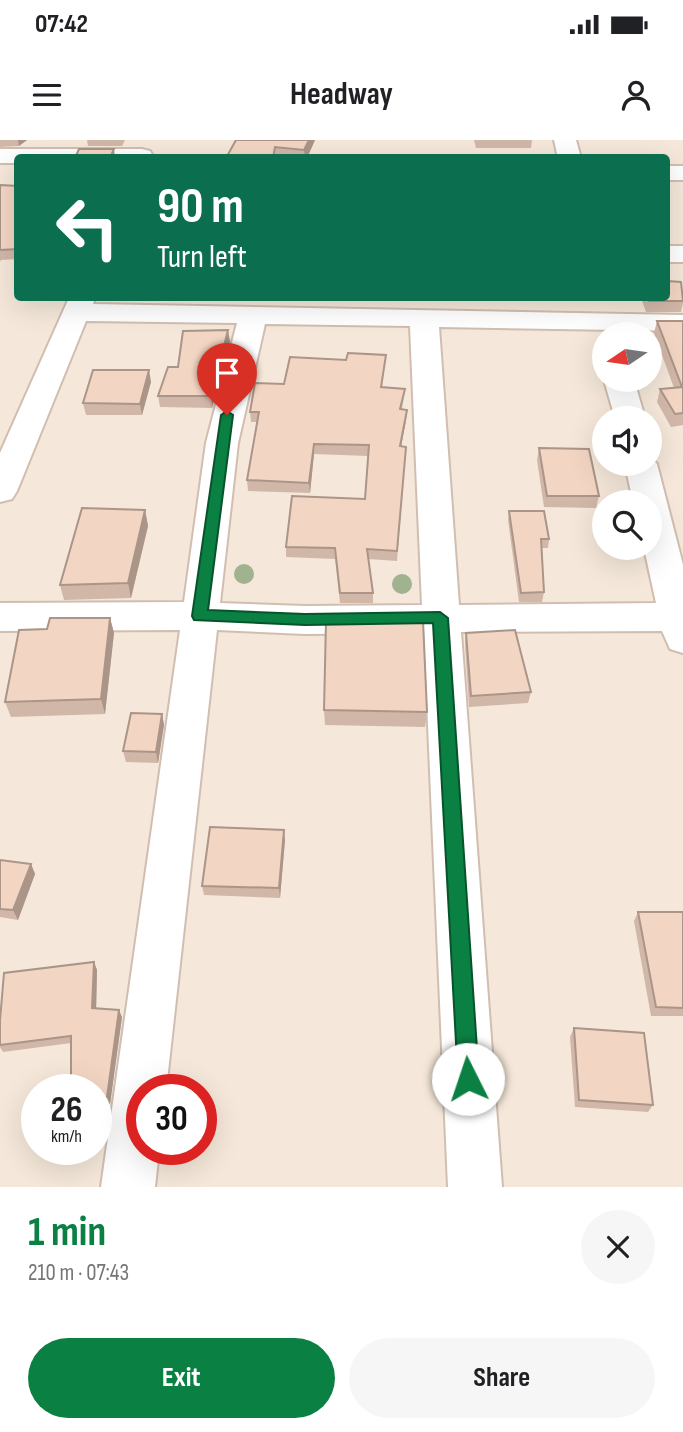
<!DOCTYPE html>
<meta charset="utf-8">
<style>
body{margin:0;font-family:"Sofia Sans Condensed",sans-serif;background:#f6f6f6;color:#202124;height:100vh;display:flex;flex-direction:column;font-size:26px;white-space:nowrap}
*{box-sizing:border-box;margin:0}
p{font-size:23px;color:#757577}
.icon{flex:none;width:38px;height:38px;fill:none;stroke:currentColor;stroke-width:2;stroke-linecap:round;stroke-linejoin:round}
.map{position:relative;height:1047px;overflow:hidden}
.sheet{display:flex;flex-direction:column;background:#fff;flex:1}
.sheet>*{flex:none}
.guide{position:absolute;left:14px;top:14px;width:656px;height:147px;border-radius:7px;box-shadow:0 7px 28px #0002;background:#0b6e4f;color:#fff;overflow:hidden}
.needle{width:46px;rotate:257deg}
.tools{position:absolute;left:592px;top:182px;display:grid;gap:14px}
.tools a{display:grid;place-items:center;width:70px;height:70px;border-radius:50%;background:#fff;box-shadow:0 7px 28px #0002;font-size:35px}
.speed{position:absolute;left:21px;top:934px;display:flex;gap:14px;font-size:35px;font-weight:700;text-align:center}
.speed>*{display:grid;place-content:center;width:91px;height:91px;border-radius:50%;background:#fff;box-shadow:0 7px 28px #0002;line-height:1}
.speed small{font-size:18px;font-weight:400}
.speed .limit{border:10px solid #d22;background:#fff;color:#111}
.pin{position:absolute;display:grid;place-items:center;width:60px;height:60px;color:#fff;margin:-72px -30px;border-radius:50% 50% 50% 0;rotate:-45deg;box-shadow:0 0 7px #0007}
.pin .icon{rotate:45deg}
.me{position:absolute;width:77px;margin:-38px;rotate:356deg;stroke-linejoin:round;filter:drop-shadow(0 0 5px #0008)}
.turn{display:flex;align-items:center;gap:24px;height:147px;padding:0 28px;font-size:32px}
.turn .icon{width:91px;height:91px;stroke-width:2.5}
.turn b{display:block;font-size:49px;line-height:60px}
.round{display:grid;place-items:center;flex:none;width:74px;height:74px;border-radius:37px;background:#f6f6f6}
.summary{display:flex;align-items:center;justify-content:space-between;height:119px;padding:0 28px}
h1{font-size:42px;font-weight:700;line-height:52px;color:#0b8043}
.action{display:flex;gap:14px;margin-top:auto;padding:14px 28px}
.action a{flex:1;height:80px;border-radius:42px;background:#0b8043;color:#fff;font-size:28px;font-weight:700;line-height:80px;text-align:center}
.action a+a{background:#f6f6f6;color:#202124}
.status{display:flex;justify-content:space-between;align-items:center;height:49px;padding:0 35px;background:#fff;direction:ltr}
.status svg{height:19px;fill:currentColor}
header{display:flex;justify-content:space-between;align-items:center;height:91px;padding:0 28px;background:#fff;font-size:32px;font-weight:700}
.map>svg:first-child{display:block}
.residential{fill:#f5e8da;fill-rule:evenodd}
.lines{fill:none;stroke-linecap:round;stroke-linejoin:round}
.minor-casing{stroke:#d1beb0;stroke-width:4}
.minor{fill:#fff;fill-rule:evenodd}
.tree{fill:#a0b28e}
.wall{fill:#d1b7a8}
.shaded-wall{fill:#aa9588}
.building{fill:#f3d5c3;stroke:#aa9588;stroke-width:2}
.route{fill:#0b8043;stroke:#07532c;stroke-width:2}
</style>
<div class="status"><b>07:42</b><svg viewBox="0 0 49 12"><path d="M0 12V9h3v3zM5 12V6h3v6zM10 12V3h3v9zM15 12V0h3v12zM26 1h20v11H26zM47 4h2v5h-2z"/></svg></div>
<header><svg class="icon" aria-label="menu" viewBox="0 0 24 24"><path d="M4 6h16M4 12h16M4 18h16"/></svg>Headway<svg class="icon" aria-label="person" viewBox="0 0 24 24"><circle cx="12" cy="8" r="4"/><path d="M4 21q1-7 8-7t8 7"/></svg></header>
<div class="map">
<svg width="683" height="1047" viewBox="0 0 683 1047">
<rect width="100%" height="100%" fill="#fdf6ec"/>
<!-- residential -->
<path class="residential" d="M0 0H683V1047H0ZM18 18H667V158H18ZM604 194H649V240H604ZM604 278H649V324H604ZM604 362H649V408H604ZM37 950H96V1010H37ZM142 950H201V1010H142Z"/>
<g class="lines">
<defs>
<path id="minor" d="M554 0H576L581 18H558Z
M0 9H142L150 11 153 16 18 18V23H0Z
M667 26H683V40H667Z
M667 106H683V122H667Z
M69 158H95L93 164 683 175V191L439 187 459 465 656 463 644 408H649V362H633L625 324H649V316L657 324 683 425V513L670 509 662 491 461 492 502 1047H448L424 493 305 494 217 490 166 950H142V1010H159L155 1047H101L180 490 0 491V463L184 462 206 303 237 183 86 181 17 351 12 359 0 362V313ZM265 184 410 186 422 465 305 466 220 463 238 303Z
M604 240H634L645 278H615Z"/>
</defs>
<!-- minor casing -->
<use href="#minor" class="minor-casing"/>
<!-- minor -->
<use href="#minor" class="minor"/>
</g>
<!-- trees -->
<g class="tree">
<circle cx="244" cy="434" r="10"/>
<circle cx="402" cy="444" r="10"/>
</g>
<!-- wall -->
<path class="wall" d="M0 0H27L19 6 0 7Z
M87 0H125L122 6H88Z
M236 0H315L307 18H226Z
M474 0H532L531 8H476Z
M0 45 18 46V119L1 120 0 122Z
M683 157V163L681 172H646L641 158Z
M657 181H683V285L671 287 657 262 660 249 674 248 654 193Z
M230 201 212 268 160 267 158 256 178 227Z
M386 215 382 247 405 249 402 269 407 270 406 280 401 307H406L397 421 368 419 373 453V463H340L335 419 286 417V407L365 359 368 316 314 314 310 353 248 351 247 340 258 282H251L250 272 284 244 346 220Z
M151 242 142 275H86L83 263Z
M539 308 599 356 596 368 544 367 537 320Z
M145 370 148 386 131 458 64 460 60 445Z
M509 371 549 399 548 408H542L544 452 542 462H519L508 380Z
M110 478 114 493 105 574 11 577 5 562Z
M466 493 531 552 528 563 469 567 465 504Z
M324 570 427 572 425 587 325 585Z
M162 574 164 585 158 623 126 622 123 611Z
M285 700 280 758 204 755 202 746Z
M0 720 31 724 35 734 18 780 0 777Z
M638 772H683V876H651L634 781Z
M94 822 97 830 96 869 122 877 110 964 96 966V950L71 903 3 912 0 907V880Z
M574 888 653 965 648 972 575 967 570 897Z"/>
<!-- shaded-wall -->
<path class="shaded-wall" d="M18 0H27L19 6Z
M309 0H315L307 18H305L304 10Z
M114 9 115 18H110Z
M228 190 230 201 212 268 211 256Z
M149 230 151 242 142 275 140 264Z
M407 270 406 280 399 317 400 306Z
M314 304V314L310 353 309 343Z
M145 370 148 386 131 458 128 443Z
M110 478 114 493 105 574 101 559Z
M162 574 164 585 158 623 156 612Z
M284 690 285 700 280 758 279 748Z
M31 724 35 734 18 780 13 770Z
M94 822 97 830 96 876 92 868Z
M119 870 122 877 110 964 107 957Z"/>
<!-- building -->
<path class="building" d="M236 0H309L304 10 275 7 273 18H226Z
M79 9H114L110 18H75Z
M0 45 18 46V109L0 110Z
M667 141 681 142 683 161H649L648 158H667Z
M657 181H683V273L675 274 660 249 682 247Z
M228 190 211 256H158L168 227H178L183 191Z
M348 213 386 215 381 247 405 249 400 269 407 270 400 306 406 307 397 411 367 409 373 453H340L335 408 286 407 292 356 365 359 369 305 314 304 309 343 247 340 259 272H250L255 243 284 244 290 217 346 220Z
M93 230H149L140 264 83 263Z
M539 308 589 309 599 356H547Z
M82 368 145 370 128 443 60 445Z
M509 371H544L549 399H541L544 452 521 453Z
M50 478H110L101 559 5 562 19 490 47 489Z
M423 480 427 572 324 570 326 481Z
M515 490 531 552 471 556 466 493Z
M131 573 162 574 156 612 123 611Z
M210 687 284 690 279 748 202 746Z
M0 720 31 724 13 770 0 769Z
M638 772H683V868L656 867Z
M94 822 92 868 119 870 107 957 96 959V950H71V896L0 905V880L4 833Z
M574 888 644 893 653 965 579 960Z"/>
<!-- route -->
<path class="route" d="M227 271 233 275 208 470 305 474 440 472 448 478 479 939 476 946 468 949 461 946 458 939 433 483 305 485 194 480 192 476 221 275Z"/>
</svg>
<div class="tools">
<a><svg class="needle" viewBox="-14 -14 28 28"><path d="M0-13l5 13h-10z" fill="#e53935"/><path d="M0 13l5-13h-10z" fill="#757577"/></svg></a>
<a><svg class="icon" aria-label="sound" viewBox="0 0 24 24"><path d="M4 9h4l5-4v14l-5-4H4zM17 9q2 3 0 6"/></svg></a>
<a><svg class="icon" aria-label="search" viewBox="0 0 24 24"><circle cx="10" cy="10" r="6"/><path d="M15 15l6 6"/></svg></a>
</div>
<div class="speed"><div>26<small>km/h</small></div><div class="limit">30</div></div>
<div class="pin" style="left:227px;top:275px;background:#d93025"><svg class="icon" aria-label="arrive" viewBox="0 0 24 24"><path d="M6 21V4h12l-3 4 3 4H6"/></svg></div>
<svg class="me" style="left:468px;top:939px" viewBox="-20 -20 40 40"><circle r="19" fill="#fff"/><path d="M0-13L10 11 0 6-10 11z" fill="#0b8043"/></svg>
<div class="guide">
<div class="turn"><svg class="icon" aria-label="left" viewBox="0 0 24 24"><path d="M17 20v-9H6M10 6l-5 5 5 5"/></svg><div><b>90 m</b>Turn left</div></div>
</div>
</div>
<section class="sheet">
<div class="summary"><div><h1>1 min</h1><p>210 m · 07:43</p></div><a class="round"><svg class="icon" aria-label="close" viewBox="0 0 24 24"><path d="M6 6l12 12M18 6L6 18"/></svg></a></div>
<div class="action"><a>Exit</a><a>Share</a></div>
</section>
